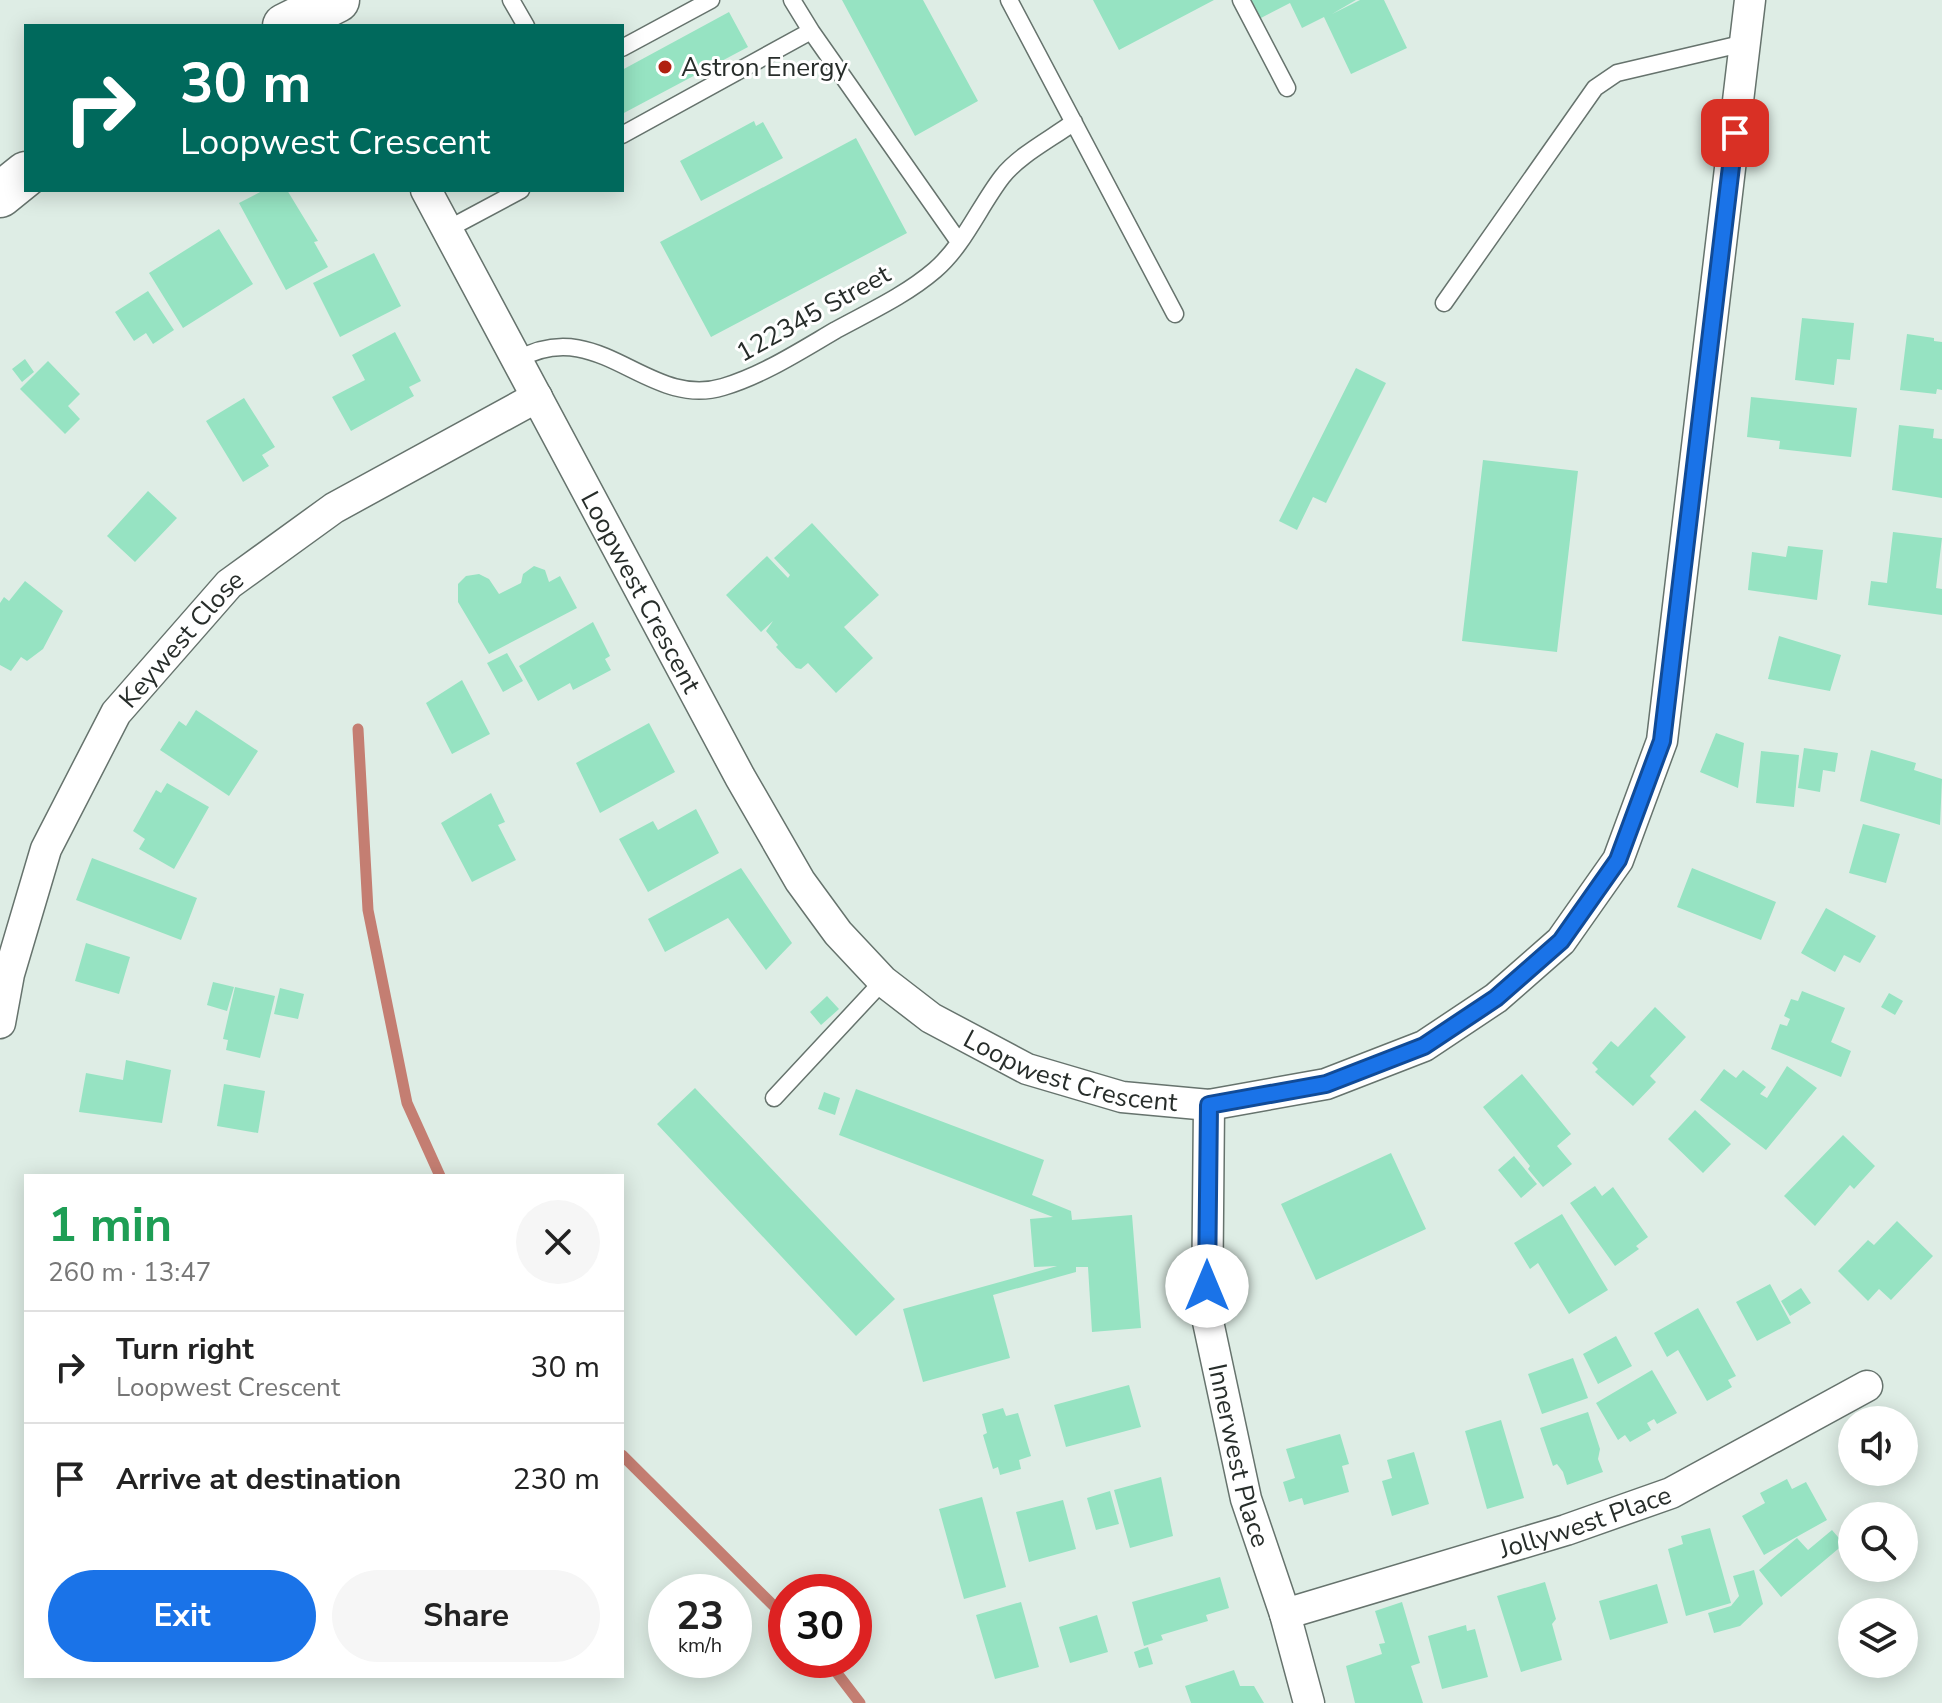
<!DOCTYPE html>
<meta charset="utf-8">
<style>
body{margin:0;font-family:"Nunito Sans",sans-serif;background:#f6f6f6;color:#222;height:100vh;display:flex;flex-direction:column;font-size:30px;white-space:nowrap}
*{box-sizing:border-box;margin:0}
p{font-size:26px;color:#767676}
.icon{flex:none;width:44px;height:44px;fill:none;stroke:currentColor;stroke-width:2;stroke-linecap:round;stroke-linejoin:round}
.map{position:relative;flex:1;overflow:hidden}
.side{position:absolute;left:24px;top:1174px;width:600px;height:504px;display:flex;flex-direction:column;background:#fff;border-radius:0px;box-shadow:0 4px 20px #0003}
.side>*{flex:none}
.top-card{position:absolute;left:24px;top:24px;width:600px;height:168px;border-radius:0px;box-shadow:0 4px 20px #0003;background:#00695c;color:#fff;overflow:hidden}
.buttons{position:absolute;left:1838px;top:1406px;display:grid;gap:16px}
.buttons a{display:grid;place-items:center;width:80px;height:80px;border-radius:50%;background:#fff;box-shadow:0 4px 20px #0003;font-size:40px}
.speed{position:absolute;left:648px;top:1574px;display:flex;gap:16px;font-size:40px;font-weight:700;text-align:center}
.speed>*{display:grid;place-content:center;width:104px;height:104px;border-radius:50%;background:#fff;box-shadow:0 4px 20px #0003;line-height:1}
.speed small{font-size:20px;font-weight:400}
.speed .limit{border:12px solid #d22;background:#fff;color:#111}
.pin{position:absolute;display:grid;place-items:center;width:68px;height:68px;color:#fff;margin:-34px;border-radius:16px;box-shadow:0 4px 12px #0006}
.me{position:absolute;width:88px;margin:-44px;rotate:0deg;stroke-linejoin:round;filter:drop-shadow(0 0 6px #0008)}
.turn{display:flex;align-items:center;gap:28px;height:168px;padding:0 24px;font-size:36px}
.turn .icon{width:104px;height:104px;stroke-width:2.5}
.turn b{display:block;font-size:56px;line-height:68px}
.round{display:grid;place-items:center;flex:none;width:84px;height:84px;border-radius:42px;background:#f6f6f6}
.head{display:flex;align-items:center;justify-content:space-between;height:136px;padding:0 24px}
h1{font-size:48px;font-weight:700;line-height:60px;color:#1e9e55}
.primary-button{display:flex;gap:16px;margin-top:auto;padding:16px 24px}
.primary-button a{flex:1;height:92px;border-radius:48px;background:#1a73e8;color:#fff;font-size:32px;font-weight:700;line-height:92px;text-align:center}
.primary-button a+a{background:#f6f6f6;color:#222}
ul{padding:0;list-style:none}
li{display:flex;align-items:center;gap:24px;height:112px;padding:0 24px;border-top:2px solid #e0e0e0}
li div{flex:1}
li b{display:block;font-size:30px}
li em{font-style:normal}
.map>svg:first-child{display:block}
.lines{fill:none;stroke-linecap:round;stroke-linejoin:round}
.stream{stroke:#c47e72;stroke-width:11}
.building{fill:#96e3c2}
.lane-casing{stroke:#66736d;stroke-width:19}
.street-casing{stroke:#66736d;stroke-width:33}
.secondary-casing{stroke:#66736d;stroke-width:47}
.lane{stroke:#fff;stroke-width:16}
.street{stroke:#fff;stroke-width:30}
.secondary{stroke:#fff;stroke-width:44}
.route-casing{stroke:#114b97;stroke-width:20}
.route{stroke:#1a73e8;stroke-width:14}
.poi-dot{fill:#b02110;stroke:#fff;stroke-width:3}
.labels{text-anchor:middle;stroke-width:6;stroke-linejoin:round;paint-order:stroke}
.poi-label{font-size:26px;fill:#272d2a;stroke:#fff;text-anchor:start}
.street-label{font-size:26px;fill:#272d2a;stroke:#fff}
</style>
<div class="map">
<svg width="1942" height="1703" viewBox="0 0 1942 1703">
<rect width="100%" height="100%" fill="#deede5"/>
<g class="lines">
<!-- stream -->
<path class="stream" d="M358 729 368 910 407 1103 440 1176
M622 1455 786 1618
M827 1660 860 1703"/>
</g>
<!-- building -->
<path class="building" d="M842 0H923L978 101 915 136Z
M1093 0H1214L1119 50Z
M1250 0H1356L1332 14 1360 0H1384L1407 48 1351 74 1324 17 1302 28 1290 3 1259 19Z
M729 12 748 47 622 114V70Z
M754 121 756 126 763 122 783 158 701 201 680 161Z
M856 138 907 233 711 337 660 242Z
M264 190H287L318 241 314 242 328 267 286 290 239 203Z
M219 229 253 284 183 328 149 273Z
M374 253 401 306 340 337 313 283Z
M148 291 174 330 153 344 146 333 134 341 115 312Z
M1802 318 1854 323 1850 360 1837 359 1834 385 1795 380Z
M395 332 421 381 409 387 414 396 351 431 332 397 365 380 352 355Z
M1907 334 1934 338V341L1942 342V390L1937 389 1936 394 1900 390Z
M25 359 34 372 22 382 12 369Z
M48 361 80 394 68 406 80 419 65 434 20 389Z
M1356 368 1386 383 1326 503 1313 497 1297 530 1279 521Z
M1751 397 1857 408 1851 457 1779 449 1780 441 1747 437Z
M244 398 275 447 262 455 269 466 243 482 206 421Z
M1899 425 1934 429 1933 438 1942 439V498L1892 490Z
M1483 460 1578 471 1557 652 1462 641Z
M148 491 177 518 135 562 107 536Z
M812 523 879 595 844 627 873 658 836 693 808 663 801 669 796 668 776 647 778 645 766 631 773 621 761 632 726 595 767 556 788 578 790 575 774 558Z
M1893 532 1942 538 1936 588 1942 589V615L1868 605 1871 581 1887 583Z
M1788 546 1823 550 1817 600 1748 590 1752 552 1786 557Z
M534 566 545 570 549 582 560 576 577 608 489 654 458 602V584L466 576 479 574 489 579 499 594 521 583 523 574Z
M25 581 63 611 43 649 27 661 21 657 11 671 0 665V603L4 597 9 601Z
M593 622 610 656 605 659 611 670 573 690 570 683 538 701 519 666Z
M1779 636 1841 655 1830 691 1768 679Z
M507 653 523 681 503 692 487 663Z
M462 680 490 734 452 754 426 703Z
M196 710 258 751 229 796 160 750 179 721 186 726Z
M649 723 675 772 600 813 576 763Z
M1716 733 1744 743 1738 788 1700 772Z
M1804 748 1838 753 1835 772 1823 770 1820 792 1798 788Z
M1871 750 1916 763 1914 770 1942 779 1940 825 1860 801Z
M1761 751 1799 755 1794 807 1756 803Z
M167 783 209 807 174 869 139 849 145 839 133 831 156 790 161 793Z
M491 793 505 822 498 825 516 860 472 882 441 823Z
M696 809 719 853 648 892 619 839 653 821 658 830Z
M1863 824 1900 834 1886 883 1849 873Z
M92 858 197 898 181 940 76 900Z
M741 868 792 943 766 970 728 918 665 952 648 919Z
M1692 868 1776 902 1761 940 1677 907Z
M1826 908 1876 936 1860 963 1844 955 1835 972 1801 953Z
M86 943 130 957 119 994 75 981Z
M213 982 234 987 227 1011 207 1005Z
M235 987 275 996 260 1058 226 1050 228 1040 223 1039Z
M280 988 304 994 298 1019 274 1014Z
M1802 991 1845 1008 1831 1042 1851 1051 1841 1077 1771 1049 1780 1024 1787 1026 1790 1019 1784 1016 1791 999 1798 1001Z
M1889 993 1903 1001 1895 1015 1881 1007Z
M827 996 839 1009 821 1025 810 1012Z
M1655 1007 1686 1037 1650 1076 1656 1082 1633 1106 1595 1072 1598 1069 1592 1063 1611 1041 1618 1047Z
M126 1060 171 1070 162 1123 79 1112 86 1073 123 1080Z
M1787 1066 1817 1088 1766 1150 1700 1100 1724 1069 1736 1078 1743 1070 1766 1087 1760 1094 1767 1098Z
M1522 1074 1571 1134 1557 1146 1572 1164 1543 1187 1528 1169 1530 1166 1483 1107Z
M224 1084 265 1091 258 1133 217 1126Z
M695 1088 895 1299 856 1336 657 1124Z
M856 1089 1044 1160 1032 1195 1071 1211 1072 1220 1132 1215 1141 1328 1092 1332 1088 1267H1076V1272L993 1295 1010 1358 923 1382 903 1309 1057 1266 1034 1267 1030 1219 1053 1217 839 1135Z
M824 1092 840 1098 835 1115 818 1109Z
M1695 1110 1731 1144 1703 1173 1668 1139Z
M1843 1135 1875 1166 1854 1189 1850 1185 1815 1226 1784 1196Z
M1391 1153 1426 1229 1316 1280 1281 1204Z
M1514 1156 1537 1184 1521 1198 1498 1170Z
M1595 1186 1602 1196 1613 1187 1648 1237 1636 1246 1639 1249 1615 1266 1570 1203Z
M1562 1214 1608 1290 1569 1314 1538 1263 1530 1269 1514 1243Z
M1897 1221 1933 1256 1891 1300 1879 1289 1868 1301 1838 1271 1868 1240 1874 1245Z
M1770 1284 1791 1323 1757 1341 1736 1302Z
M1801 1288 1811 1303 1790 1316 1781 1301Z
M1698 1308 1736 1376 1728 1380 1732 1387 1707 1401 1678 1350 1667 1357 1654 1333Z
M1616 1336 1632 1366 1598 1384 1583 1354Z
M1573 1358 1588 1398 1542 1414 1528 1374Z
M1652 1370 1677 1413 1657 1424 1654 1419 1647 1423 1651 1430 1630 1442 1625 1435 1618 1440 1596 1403Z
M1129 1385 1141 1427 1066 1447 1054 1405Z
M1003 1408 1006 1416 1018 1413 1031 1456 1019 1460 1021 1469 1000 1475 998 1467 993 1469 983 1435 987 1433 982 1414Z
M1588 1412 1600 1449 1598 1459 1603 1472 1567 1485 1563 1472 1557 1464 1553 1466 1540 1428Z
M1501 1420 1524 1498 1487 1509 1465 1431Z
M1340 1434 1349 1464 1342 1466 1349 1492 1304 1505 1302 1498 1289 1502 1283 1482 1295 1478 1286 1449Z
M1414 1452 1429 1504 1392 1516 1382 1481 1392 1478 1387 1460Z
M1161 1477 1173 1536 1130 1548 1114 1490Z
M1787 1479 1792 1489 1806 1482 1827 1520 1764 1555 1742 1516 1765 1503 1760 1493Z
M1110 1491 1119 1524 1096 1530 1087 1498Z
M982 1497 1006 1587 964 1599 939 1509Z
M1063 1500 1076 1549 1029 1562 1016 1512Z
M1710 1528 1731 1603 1686 1616 1668 1549 1683 1544 1681 1536Z
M1832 1530 1844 1544 1781 1597 1759 1570 1797 1538 1808 1550Z
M1754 1570 1763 1604 1740 1626 1714 1633 1708 1613 1731 1606 1739 1596 1733 1576Z
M1220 1577 1229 1608 1206 1615 1208 1621 1161 1635 1163 1640 1144 1646 1132 1602Z
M1545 1582 1556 1619 1552 1624 1562 1660 1521 1672 1497 1596Z
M1657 1584 1668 1623 1610 1640 1599 1601Z
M1021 1602 1039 1667 995 1679 976 1615Z
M1402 1602 1420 1663 1411 1666 1423 1703H1355L1346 1666 1382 1654 1379 1644 1385 1643 1375 1611Z
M1097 1615 1108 1652 1070 1663 1059 1627Z
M1466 1625 1467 1631 1475 1629 1488 1677 1442 1689 1428 1636Z
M1148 1647 1153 1664 1139 1668 1134 1652Z
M1234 1670 1240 1686H1254L1264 1703H1191L1185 1686Z"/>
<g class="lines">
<defs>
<path id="lane" d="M511 0 526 26
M1009 0 1175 314
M1241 0 1287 88
M811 31 959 242
M622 48 711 0
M622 135 811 31 792 0
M448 229 521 190
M1444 303 1595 88 1617 73 1745 43
M517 360C599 313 647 410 723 387 763 375 800 351 836 330 869 312 906 295 935 270 964 245 979 207 1002 177 1019 155 1051 139 1074 122
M774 1098 883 981"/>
<g id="street">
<path id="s1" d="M426 190 740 777 800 881 838 933 883 981 931 1018 1027 1069 1122 1097 1209 1105 1326 1084 1424 1046 1496 998 1561 941 1618 860 1662 741 1750 0"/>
<path id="s2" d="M0 1023 9 974 46 849 116 713 229 584 334 508 537 397"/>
<path id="s3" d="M1209 1105 1207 1317 1246 1499 1285 1614 1309 1703"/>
<path id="s4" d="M1285 1614 1566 1530 1671 1493 1867 1386"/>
</g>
<path id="secondary" d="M285 26 337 0
M0 195 26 174"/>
</defs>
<!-- lane casing -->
<use href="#lane" class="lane-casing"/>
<!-- street casing -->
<use href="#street" class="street-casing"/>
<!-- secondary casing -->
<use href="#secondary" class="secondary-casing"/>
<!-- lane -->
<use href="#lane" class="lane"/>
<!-- street -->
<use href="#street" class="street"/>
<!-- secondary -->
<use href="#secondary" class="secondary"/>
</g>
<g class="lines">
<defs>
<path id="route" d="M1207 1286 1209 1105 1326 1084 1424 1046 1496 998 1561 941 1618 860 1662 741 1735 133"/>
</defs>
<!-- route casing -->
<use href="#route" class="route-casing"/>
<!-- route -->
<use href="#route" class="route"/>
</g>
<!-- markers -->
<circle class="poi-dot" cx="665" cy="67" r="8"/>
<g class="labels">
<!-- poi labels -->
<g class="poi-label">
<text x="681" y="76">Astron Energy</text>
</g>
<!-- street labels -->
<g class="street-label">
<text transform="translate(813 313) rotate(-29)" y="9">122345 Street</text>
<text dy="9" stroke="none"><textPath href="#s1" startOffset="456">Loopwest Crescent</textPath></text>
<text dy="9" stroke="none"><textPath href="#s2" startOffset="432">Keywest Close</textPath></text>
<text dy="9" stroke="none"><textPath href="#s1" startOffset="1128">Loopwest Crescent</textPath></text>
<text dy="9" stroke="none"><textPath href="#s3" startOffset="354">Innerwest Place</textPath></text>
<text dy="9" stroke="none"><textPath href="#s4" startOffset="314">Jollywest Place</textPath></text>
</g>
</g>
</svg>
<div class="buttons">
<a><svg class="icon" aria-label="sound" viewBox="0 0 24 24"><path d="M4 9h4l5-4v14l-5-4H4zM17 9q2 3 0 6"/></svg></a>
<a><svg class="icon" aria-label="search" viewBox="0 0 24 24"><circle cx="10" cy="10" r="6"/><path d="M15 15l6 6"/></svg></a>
<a><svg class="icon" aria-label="layers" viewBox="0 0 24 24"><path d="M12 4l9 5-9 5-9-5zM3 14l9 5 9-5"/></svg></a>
</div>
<div class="speed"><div>23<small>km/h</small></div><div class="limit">30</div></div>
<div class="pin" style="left:1735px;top:133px;background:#d93025"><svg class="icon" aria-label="arrive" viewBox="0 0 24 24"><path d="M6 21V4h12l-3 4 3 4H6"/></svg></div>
<svg class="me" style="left:1207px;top:1286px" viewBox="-20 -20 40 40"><circle r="19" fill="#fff"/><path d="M0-13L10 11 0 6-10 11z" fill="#1a73e8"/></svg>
<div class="top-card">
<div class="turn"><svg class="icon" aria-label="right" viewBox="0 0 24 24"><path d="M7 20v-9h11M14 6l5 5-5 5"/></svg><div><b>30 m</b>Loopwest Crescent</div></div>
</div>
<section class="side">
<div class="head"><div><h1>1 min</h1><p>260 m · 13:47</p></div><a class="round"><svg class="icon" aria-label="close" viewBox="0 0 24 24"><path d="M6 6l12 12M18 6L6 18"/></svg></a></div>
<ul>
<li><svg class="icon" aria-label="right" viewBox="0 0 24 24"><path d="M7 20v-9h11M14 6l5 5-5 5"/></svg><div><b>Turn right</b><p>Loopwest Crescent</p></div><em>30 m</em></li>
<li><svg class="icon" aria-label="arrive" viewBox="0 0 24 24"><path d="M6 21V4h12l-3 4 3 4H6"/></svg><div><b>Arrive at destination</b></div><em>230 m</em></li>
</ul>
<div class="primary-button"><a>Exit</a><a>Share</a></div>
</section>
</div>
